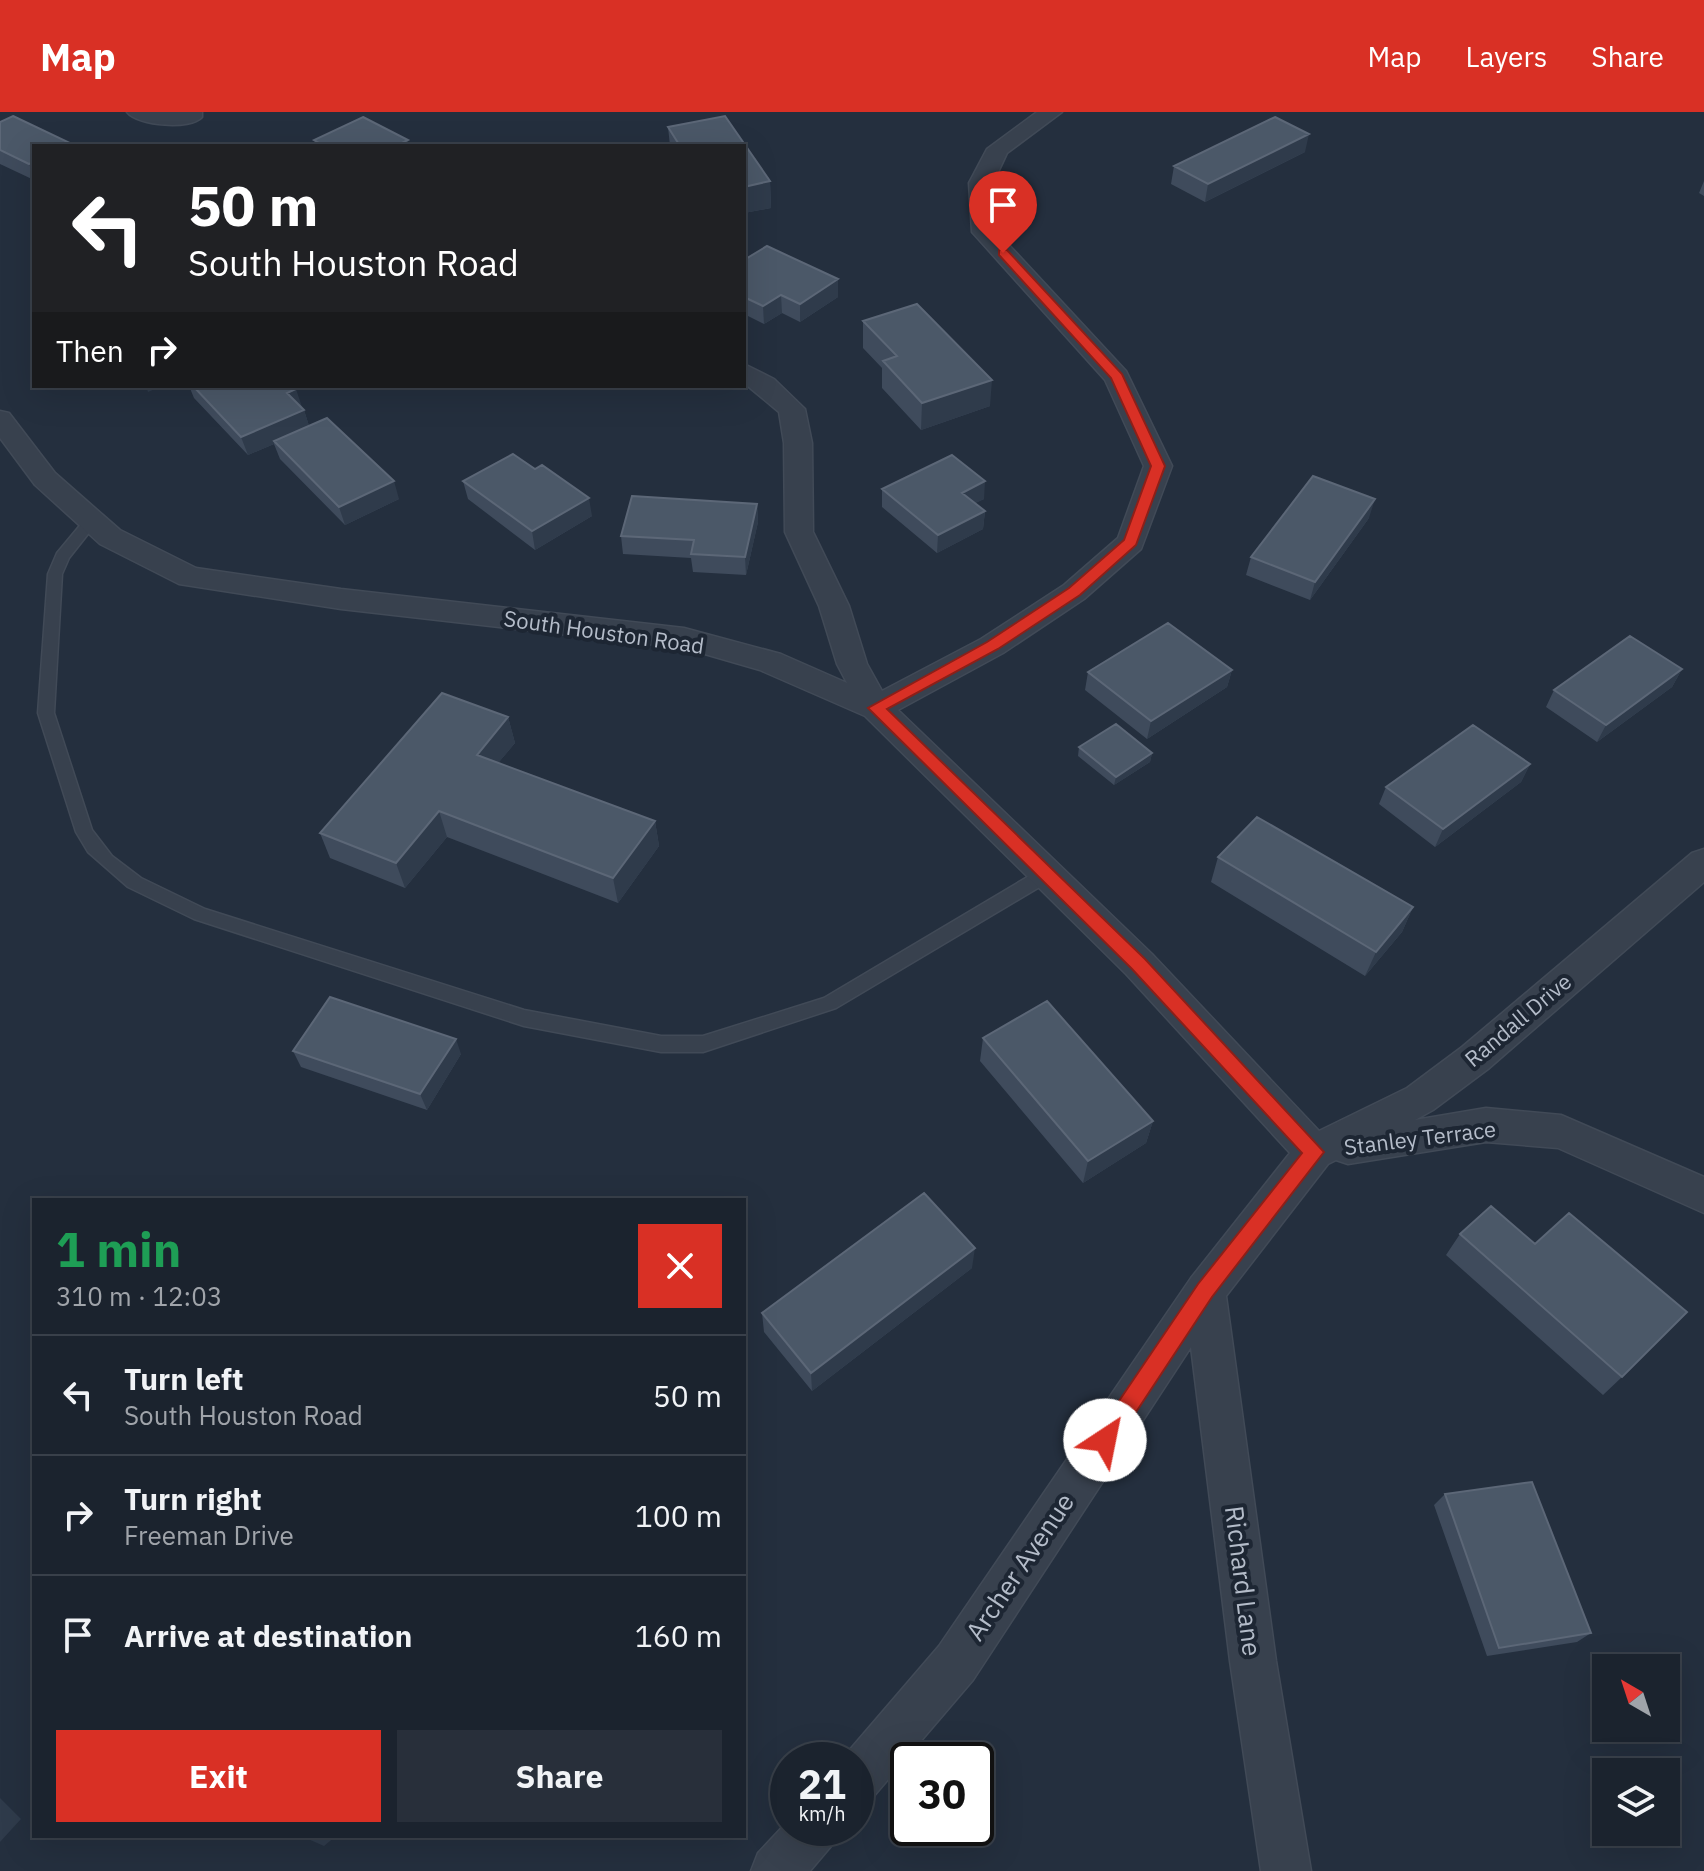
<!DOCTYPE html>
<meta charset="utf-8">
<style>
body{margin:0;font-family:"IBM Plex Sans",sans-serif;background:#282f3a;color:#f1f3f6;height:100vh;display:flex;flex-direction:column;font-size:30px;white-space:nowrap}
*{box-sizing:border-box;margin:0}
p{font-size:26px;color:#a0a4aa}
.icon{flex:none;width:44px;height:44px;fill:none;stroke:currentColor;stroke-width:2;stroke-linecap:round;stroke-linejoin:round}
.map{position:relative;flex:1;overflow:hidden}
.side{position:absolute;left:32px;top:1086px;width:714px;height:640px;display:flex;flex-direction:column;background:#1b232e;border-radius:0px;box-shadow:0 8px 32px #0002,0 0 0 2px #39404a}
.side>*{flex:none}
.top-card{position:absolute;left:32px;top:32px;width:714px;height:244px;border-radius:0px;box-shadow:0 8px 32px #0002,0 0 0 2px #39404a;background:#202124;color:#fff;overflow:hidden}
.needle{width:52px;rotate:321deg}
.fabs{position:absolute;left:1592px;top:1542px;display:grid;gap:16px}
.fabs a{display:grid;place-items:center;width:88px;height:88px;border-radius:0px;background:#1b232e;box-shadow:0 8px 32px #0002,0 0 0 2px #39404a;font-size:40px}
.speed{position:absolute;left:770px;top:1630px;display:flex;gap:16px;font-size:40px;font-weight:700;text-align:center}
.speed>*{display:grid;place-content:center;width:104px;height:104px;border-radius:50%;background:#1b232e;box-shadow:0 8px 32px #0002,0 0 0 2px #39404a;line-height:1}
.speed small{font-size:20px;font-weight:400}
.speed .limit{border:4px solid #111;border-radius:12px;background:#fff;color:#111}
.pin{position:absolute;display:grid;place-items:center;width:68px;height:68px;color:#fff;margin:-82px -34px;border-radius:50% 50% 50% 0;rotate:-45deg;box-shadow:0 0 8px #0007}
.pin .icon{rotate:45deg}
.me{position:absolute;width:88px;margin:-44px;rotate:34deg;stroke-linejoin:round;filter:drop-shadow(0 0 6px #0008)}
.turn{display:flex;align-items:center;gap:28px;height:168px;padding:0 24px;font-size:36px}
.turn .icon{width:104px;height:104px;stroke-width:2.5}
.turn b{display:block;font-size:56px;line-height:68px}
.then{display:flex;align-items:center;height:76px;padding:0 24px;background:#0003;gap:16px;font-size:30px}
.round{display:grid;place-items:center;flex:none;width:84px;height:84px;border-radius:0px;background:#282f3a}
.summary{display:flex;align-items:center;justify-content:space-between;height:136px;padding:0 24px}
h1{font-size:48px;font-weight:700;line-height:60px;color:#1e9e55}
.action{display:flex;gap:16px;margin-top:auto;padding:16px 24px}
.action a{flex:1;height:92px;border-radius:0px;background:#d93025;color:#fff;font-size:32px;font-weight:700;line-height:92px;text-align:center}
.action a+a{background:#282f3a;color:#f1f3f6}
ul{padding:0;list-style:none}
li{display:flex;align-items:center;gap:24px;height:120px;padding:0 24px;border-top:2px solid #39404a}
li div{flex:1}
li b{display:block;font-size:30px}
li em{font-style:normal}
header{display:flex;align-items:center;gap:48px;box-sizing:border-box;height:112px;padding:0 40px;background:#d93025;color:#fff}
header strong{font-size:38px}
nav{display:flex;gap:44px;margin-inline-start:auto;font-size:28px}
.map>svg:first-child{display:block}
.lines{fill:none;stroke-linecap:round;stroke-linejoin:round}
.lane-casing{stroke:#414a57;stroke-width:3}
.street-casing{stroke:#414a57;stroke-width:3}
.lane{fill:#38414e;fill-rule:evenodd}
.street{fill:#38414e;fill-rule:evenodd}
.wall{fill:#3f4b5c}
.shaded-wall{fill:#2f3b4b}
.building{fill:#4b5868;stroke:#5c6777;stroke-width:2}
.route{fill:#d93025;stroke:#8d1f18;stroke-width:2}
.labels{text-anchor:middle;stroke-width:8;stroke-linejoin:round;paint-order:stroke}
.street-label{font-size:22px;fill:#b4bcc9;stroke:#1d2633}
.near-street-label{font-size:26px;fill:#b4bcc9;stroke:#1d2633}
</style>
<header>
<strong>Map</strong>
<nav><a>Map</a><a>Layers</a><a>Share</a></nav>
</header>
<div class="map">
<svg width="1704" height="1759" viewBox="0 0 1704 1759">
<rect width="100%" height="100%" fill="#242f3e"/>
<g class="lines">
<defs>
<path id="lane" d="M92 403 99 408 69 446 62 462 54 601 92 718 112 744 141 766 205 797 524 898 661 924H703L824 886 1041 757 1047 755 1056 762 1053 767 836 896 703 940H661L524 914 194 807 128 775 88 740 76 720 38 601 48 462 57 441 87 405Z"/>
<path id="street" d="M127 0H202V5C191 18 138 14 127 0Z
M1037 0H1062L1007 41 993 71 996 119 1126 259 1172 354 1141 437 1084 487 1003 541 898 598 1152 842 1319 1019 1407 976 1462 935 1692 741 1704 737V770L1488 957 1433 998 1415 1008 1486 996 1561 1003 1704 1065V1101L1558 1036 1486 1030 1348 1052 1336 1048 1328 1052 1226 1184 1276 1549 1311 1759H1261L1230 1549 1191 1235 973 1568 873 1685 856 1692V1648H841L939 1534 1191 1166 1290 1041 1126 862 865 604 760 558 684 536 341 497 179 472 100 432 35 373 0 326V299L9 301 55 361 120 418 196 456 341 477 684 516 781 542 847 571 837 552 819 494 785 420 784 331 779 300 744 271V252L774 267 805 297 812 331 813 420 849 494 867 552 882 579 981 527 1064 473 1118 426 1144 354 1105 268 972 120 969 71 987 37Z
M788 1709V1716H840L832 1733 810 1759H751L758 1741Z"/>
</defs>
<!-- lane casing -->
<use href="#lane" class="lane-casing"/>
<!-- street casing -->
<use href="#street" class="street-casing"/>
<!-- lane -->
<use href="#lane" class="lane"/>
<!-- street -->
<use href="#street" class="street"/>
</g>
<!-- wall -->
<path class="wall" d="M725 4 770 69 771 96 744 101V34H670L668 15Z
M0 10 34 34V68L0 52Z
M1305 40 1205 90 1171 72 1174 54Z
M1704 69V84L1699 81Z
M744 148 838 185 800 210 782 201 764 212 744 202Z
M863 209 990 294 921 318 882 276V256L863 236Z
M189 274H293L302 296 304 298 309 314 399 387 345 413 280 347 274 332 248 343 194 286Z
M535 357 592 404 535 438 468 387 463 369Z
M882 377 984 387 975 391 985 399 983 417 937 441 882 395Z
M757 392 758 410 746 463 693 460 691 446 623 442 621 424Z
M1369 406 1310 488 1246 463 1251 445Z
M1682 557 1672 575 1597 630 1546 595 1554 578Z
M1232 558 1227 575 1147 627 1085 578 1088 560Z
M508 605 515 631 498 651 655 709 659 734 618 791 447 725 405 776 330 746 320 721Z
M1079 635 1152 641 1150 650 1114 673 1078 644Z
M1530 652 1521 670 1435 735 1379 692 1386 675Z
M1218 745 1413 795 1402 820 1365 864 1211 770Z
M983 926 1153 1009 1146 1031 1083 1071 980 949Z
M293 939 461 942 427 998 301 955Z
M1460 1122 1622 1265 1603 1283 1446 1143Z
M972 1156 812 1279 764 1220 762 1201Z
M1445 1382 1591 1521 1577 1530 1487 1544 1434 1393Z"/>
<!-- shaded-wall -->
<path class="shaded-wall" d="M1309 22 1305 40 1205 90 1208 72Z
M408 28 409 34H396Z
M34 49V63L29 52Z
M770 69 771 96 744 101V75Z
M838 167V185L800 210V192Z
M781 183 782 201 764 212 763 194Z
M992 268 990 294 921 318 922 291Z
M146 274H162L148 280Z
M296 277 302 295 293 299 287 281Z
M304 298 310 317 274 329V332L248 343 241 325Z
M394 369 399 387 345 413 339 395Z
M985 369 984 387 960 399 962 381Z
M589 386 592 404 535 438 532 419Z
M1375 387 1369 406 1310 488 1315 470Z
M757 392 758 410 746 463 745 445Z
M985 399 983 417 937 441 938 423Z
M1682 557 1672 575 1597 630 1606 613Z
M1232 558 1227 575 1147 627 1151 609Z
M508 605 515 631 484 668 477 643Z
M1152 641 1150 650 1114 673 1116 665Z
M1530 652 1521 670 1435 735 1443 717Z
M439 699 447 725 405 776 396 751Z
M655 709 659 734 618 791 613 766Z
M1413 795 1402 820 1365 864 1376 840Z
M456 927 461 942 427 998 420 982Z
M1153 1009 1146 1031 1083 1071 1088 1049Z
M975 1136 972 1156 812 1279 811 1261Z
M0 1686 21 1707 0 1730Z
M311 1724H336L324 1734 308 1727Z"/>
<!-- building -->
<path class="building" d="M13 4 70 31 65 34H34V49L29 52 0 38V10Z
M725 4 770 69 744 75V34H680L668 15Z
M363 5 408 28 396 34H324L314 28Z
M1275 5 1309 22 1208 72 1174 54Z
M767 134 838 167 800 192 781 183 763 194 744 185V148Z
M917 192 992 268 922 291 883 249 897 244 863 209Z
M193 274H293L296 277 287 281 304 298 241 325Z
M327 306 394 369 339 395 274 329Z
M513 342 535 357 542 353 589 386 532 419 463 369Z
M952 343 985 369 962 381 985 399 938 423 882 377Z
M1313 364 1375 387 1315 470 1251 445Z
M632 384 757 392 745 445 691 442 694 428 621 424Z
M1168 511 1232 558 1151 609 1088 560Z
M1630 524 1682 557 1606 613 1554 578Z
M442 581 508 605 477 643 655 709 613 766 439 699 396 751 320 721Z
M1116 612 1152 641 1116 665 1079 635Z
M1473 613 1530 652 1443 717 1386 675Z
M1257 705 1413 795 1376 840 1218 745Z
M330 885 456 927 420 982 293 939Z
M1047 889 1153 1009 1088 1049 983 926Z
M924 1081 975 1136 811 1261 762 1201Z
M1491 1094 1535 1132 1569 1101 1687 1200 1622 1265 1460 1122Z
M1532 1370 1591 1521 1499 1536 1445 1382Z"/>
<!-- route -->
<path class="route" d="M999 138H1007L1122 262 1165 354 1136 433 1080 483 998 537 887 597 1145 847 1324 1040 1212 1185 1113 1335 1105 1339 1098 1335 1094 1328 1098 1320 1198 1172 1302 1041 1132 857 868 596 987 530 1069 476 1124 428 1151 354 1111 266 999 143Z"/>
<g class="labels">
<!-- street labels -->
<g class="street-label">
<text transform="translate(604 520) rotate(8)" y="8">South Houston Road</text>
<text transform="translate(1518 908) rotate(-40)" y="8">Randall Drive</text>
<text transform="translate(1420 1026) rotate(-7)" y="8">Stanley Terrace</text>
</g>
<!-- near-street labels -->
<g class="near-street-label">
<text transform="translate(1020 1455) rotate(-56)" y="9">Archer Avenue</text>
<text transform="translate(1243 1469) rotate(83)" y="9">Richard Lane</text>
</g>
</g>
</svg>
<div class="fabs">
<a><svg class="needle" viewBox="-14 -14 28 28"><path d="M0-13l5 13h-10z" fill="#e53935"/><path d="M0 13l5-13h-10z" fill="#a0a4aa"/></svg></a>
<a><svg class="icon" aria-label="layers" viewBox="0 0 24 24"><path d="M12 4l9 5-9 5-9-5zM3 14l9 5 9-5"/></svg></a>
</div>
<div class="speed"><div>21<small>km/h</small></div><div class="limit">30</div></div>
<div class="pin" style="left:1003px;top:141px;background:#d93025"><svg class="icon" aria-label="arrive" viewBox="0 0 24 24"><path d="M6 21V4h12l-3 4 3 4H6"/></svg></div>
<svg class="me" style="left:1105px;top:1328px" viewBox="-20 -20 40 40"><circle r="19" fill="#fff"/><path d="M0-13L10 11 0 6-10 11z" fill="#d93025"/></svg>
<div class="top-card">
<div class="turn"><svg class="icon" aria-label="left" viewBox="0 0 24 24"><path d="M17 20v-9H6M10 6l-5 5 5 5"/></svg><div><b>50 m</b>South Houston Road</div></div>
<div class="then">Then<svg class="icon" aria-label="right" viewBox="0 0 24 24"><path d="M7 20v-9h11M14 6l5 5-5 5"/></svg></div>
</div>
<section class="side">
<div class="summary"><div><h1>1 min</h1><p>310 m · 12:03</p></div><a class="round" style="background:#d93025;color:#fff"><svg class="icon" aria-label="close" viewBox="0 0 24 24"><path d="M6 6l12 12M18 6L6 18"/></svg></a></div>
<ul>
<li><svg class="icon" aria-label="left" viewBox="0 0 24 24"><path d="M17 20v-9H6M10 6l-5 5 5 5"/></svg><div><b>Turn left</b><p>South Houston Road</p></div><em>50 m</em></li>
<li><svg class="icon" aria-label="right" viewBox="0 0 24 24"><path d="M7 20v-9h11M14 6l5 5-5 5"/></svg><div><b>Turn right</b><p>Freeman Drive</p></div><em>100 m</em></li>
<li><svg class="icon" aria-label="arrive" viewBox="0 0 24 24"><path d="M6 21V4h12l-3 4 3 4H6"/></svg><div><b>Arrive at destination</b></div><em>160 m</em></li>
</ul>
<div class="action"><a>Exit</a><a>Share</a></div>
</section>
</div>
